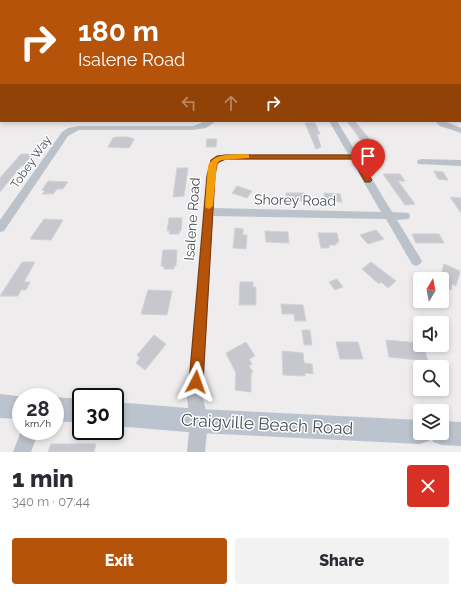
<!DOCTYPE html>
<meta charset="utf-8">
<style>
body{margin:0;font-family:Raleway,sans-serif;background:#f2f2f3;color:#2b2b33;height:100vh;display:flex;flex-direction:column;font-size:15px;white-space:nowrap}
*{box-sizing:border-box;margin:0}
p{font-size:13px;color:#7c7c81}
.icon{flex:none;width:22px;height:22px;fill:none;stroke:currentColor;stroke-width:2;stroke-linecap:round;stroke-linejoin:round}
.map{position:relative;height:452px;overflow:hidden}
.details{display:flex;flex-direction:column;background:#fff;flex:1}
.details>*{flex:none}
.hud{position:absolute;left:0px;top:0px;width:461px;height:122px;box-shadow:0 2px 6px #0003;background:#b45309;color:#fff;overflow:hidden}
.needle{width:26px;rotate:10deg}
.controls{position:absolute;left:413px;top:272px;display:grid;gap:8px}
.controls a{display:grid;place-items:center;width:36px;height:36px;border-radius:4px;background:#fff;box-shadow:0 2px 6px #0003;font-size:20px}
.speed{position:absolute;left:12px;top:388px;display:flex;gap:8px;font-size:20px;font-weight:700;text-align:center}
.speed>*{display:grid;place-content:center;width:52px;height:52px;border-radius:50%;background:#fff;box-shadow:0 2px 6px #0003;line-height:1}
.speed small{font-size:10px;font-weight:400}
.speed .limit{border:2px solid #111;border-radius:6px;background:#fff;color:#111}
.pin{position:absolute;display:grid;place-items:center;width:34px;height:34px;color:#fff;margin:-41px -17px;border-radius:50% 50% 50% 0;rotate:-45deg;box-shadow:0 0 4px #0007}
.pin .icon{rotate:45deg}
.me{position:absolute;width:44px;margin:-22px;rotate:4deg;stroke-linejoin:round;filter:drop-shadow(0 0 3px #0008)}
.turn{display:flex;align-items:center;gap:14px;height:84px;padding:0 12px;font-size:18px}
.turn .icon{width:52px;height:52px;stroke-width:2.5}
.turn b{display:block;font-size:28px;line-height:34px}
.lanes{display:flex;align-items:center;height:38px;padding:0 12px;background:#0003;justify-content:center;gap:20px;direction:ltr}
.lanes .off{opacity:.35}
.round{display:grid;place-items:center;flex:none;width:42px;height:42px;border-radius:4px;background:#f2f2f3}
.summary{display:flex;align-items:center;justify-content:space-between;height:68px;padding:0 12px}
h1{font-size:24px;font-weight:800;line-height:30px}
.action{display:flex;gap:8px;margin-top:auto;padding:8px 12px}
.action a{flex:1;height:46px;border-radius:4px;background:#b45309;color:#fff;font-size:16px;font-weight:800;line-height:46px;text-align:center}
.action a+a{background:#f2f2f3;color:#2b2b33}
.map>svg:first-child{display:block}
.building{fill:#c7c7ce;stroke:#d0d2d7}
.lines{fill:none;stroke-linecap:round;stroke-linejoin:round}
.street{fill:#bbc2ca;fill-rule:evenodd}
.secondary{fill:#bbc3ce;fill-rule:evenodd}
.route{fill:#b45309;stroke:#753606}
.slow{fill:#f59e0b}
.labels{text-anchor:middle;stroke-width:3;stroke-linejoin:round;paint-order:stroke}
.far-street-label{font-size:12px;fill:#464e57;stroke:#fff}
.street-label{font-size:14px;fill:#464e57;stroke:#fff}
.near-street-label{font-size:17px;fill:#464e57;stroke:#fff}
</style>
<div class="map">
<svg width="461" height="452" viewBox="0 0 461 452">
<rect width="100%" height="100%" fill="#eeecec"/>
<!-- building -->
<path class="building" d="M347 121H355L370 140 382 159 372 160 360 139Z
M305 123H315L316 125 320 134H317L321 147 316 149Z
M117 137H127L134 139 130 147 127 148 108 147 113 138Z
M207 139H217L216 147H206Z
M21 154H33L23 166H21L0 192V178Z
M177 168H188L184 196 173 197Z
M434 171 443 172 448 180 438 179Z
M383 174H400L405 181H398L415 204 405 205Z
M48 181 68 182 63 189H57L53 194H42L45 191 42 190Z
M237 186 252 191 247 198 232 193Z
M286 193H304V201L286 200Z
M324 193 340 194 342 202 325 200Z
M450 197 461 198V213Z
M169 218H182L181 231H179V234H169L170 231H167Z
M44 219 63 220 51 240 30 239Z
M235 228 243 229V235H247L246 249 233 248Z
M376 230 384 239 368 244 360 235Z
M265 231 288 232 289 243 266 242Z
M318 233H337L339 242 336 243V245H329V248H321Z
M412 234H439L444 243H416Z
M163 250H177L176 266H174V269H164V266H161Z
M22 262H35L24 282H30L26 290H21L18 296H0Z
M371 262 396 281 388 288 381 282 379 284 362 269Z
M444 264 460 271 456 286 452 284 451 290 442 286V279H440Z
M337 279 343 287 335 290 329 282Z
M240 282H253V287H256V305H239Z
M148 290 172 291 167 315 141 314Z
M281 304 303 305 306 321H295L294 314H282Z
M302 330H310L312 345H304Z
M154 335 166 344 145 370 136 363 140 358 137 355Z
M386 340 420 343V345H423L428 361 389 357Z
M246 342 255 356 249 359 252 364 249 366 253 372 251 373V392L235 390 236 373 226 353Z
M336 342H358L363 359H340Z
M282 351 303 353 304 363 312 364 313 374 305 373V376L283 375Z
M51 444H96L94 452H48Z"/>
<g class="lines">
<!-- street -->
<path class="street" d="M460 118H461V123L457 121H460Z
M206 121H216L206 128 193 130H79L68 136 4 231 0 232V220L62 132 68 128 79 126H193Z
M329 121H337L392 212 409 213 410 216 409 219 397 220 422 261 420 264 416 266 412 264 386 219 213 216 203 398 208 421 205 452H187L190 421 187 398 206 176 211 160 216 156 226 154H348ZM222 160H351L381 212 214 208C215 197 213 167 222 160Z
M435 121H444L461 128V133L440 126Z
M421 159 461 160V166L418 164 417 162 418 160Z
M21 431H39L31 452H13Z"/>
<!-- secondary -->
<path class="secondary" d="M460 64H461V68H460Z
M0 394 25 397H21V419L0 418Z
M55 397 81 399V423L55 421Z
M115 402 199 409 420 420V433H442V421L461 422V446L442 445 433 442 431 435 429 441 420 444 199 433 115 426Z"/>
</g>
<!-- sky -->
<linearGradient id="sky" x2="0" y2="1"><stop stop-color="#84bde6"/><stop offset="0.5" stop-color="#f7f6f6"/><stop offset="1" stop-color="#f7f6f6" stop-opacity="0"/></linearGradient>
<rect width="461" height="127" fill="url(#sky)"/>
<!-- route -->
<path class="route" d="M226 155H354L358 157 372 180 370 182H365L352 159H226L217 163 215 176 203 382 201 386 196 388 191 386 189 382 207 176 211 160 217 156Z"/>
<!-- slow -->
<path class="slow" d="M246 154 249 155V158L221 160 217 163 213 206 209 209 206 208 205 206 208 166C215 152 232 155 246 154Z"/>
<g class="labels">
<!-- far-street labels -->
<g class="far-street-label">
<text transform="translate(31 162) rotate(-55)" y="4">Tobey Way</text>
</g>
<!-- street labels -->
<g class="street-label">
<text transform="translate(295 200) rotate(1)" y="5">Shorey Road</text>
<text transform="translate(192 219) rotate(-86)" y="5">Isalene Road</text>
</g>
<!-- near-street labels -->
<g class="near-street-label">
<text transform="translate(267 424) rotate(3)" y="6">Craigville Beach Road</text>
</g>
</g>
</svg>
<div class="controls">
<a><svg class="needle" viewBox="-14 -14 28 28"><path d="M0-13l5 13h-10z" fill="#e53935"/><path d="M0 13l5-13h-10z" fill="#7c7c81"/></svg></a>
<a><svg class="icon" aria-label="sound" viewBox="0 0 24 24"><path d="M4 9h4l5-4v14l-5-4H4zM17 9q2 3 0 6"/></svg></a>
<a><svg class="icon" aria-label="search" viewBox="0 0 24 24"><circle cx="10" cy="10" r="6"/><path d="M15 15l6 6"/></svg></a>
<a><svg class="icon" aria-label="layers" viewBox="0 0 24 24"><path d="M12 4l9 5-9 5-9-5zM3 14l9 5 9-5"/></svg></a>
</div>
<div class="speed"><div>28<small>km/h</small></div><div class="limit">30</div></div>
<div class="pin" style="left:368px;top:180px;background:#d93025"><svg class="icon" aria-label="arrive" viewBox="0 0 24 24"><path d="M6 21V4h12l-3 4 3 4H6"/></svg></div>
<svg class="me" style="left:196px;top:382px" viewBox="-20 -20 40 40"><path d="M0-17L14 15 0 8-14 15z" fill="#b45309" stroke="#fff" stroke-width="4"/></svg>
<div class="hud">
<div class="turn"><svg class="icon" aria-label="right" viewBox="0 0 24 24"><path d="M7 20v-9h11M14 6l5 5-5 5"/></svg><div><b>180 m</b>Isalene Road</div></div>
<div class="lanes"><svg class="icon off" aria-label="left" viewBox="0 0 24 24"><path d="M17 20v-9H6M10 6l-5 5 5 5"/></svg><svg class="icon off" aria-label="ahead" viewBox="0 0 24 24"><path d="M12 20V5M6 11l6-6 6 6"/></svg><svg class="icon" aria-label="right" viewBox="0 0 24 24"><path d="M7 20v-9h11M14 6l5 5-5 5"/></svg></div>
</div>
</div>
<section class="details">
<div class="summary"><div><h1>1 min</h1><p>340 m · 07:44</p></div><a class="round" style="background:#d93025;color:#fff"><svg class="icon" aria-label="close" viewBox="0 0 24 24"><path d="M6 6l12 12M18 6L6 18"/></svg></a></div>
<div class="action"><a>Exit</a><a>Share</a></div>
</section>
